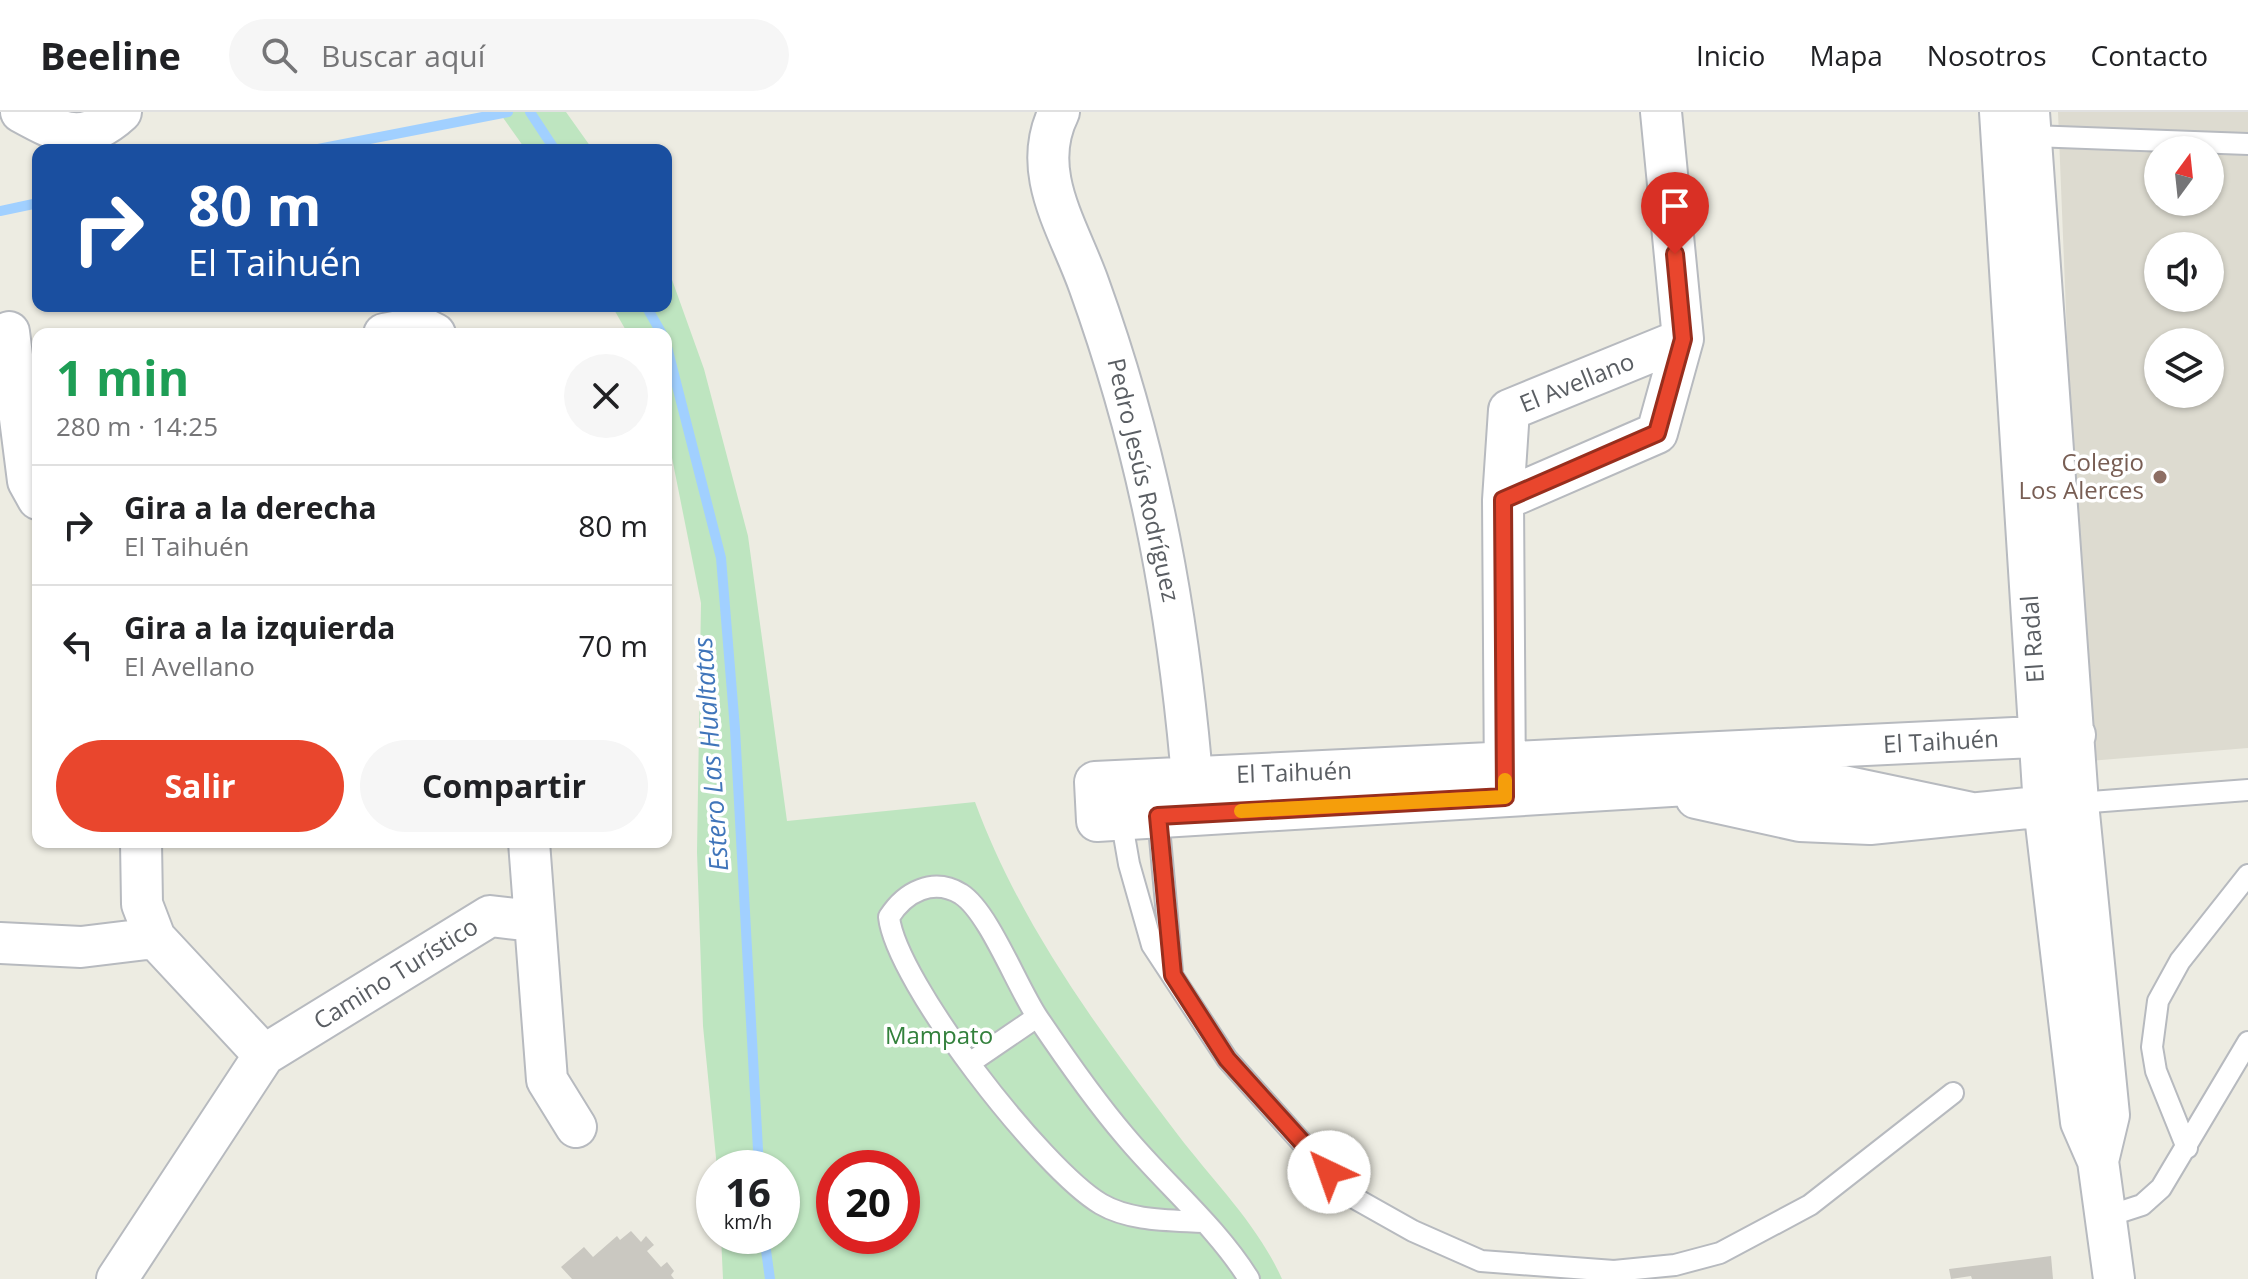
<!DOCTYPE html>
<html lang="es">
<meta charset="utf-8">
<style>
body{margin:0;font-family:"Open Sans",sans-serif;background:#f6f6f6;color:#202124;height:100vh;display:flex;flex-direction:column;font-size:30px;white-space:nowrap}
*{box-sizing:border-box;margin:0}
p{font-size:26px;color:#757577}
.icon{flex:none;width:44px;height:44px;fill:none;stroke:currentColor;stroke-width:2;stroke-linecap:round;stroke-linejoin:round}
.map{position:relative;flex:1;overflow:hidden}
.drawer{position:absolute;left:32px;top:216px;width:640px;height:520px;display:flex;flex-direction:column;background:#fff;border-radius:16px;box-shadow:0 2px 6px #0004}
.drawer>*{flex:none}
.guide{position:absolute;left:32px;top:32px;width:640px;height:168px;border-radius:16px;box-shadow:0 2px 6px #0004;background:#1a4fa0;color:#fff;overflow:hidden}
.needle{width:52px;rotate:15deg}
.fabs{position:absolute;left:2144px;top:24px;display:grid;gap:16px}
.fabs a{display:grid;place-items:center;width:80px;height:80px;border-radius:50%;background:#fff;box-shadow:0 2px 6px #0004;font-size:40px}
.speed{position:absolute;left:696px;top:1038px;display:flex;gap:16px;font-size:40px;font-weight:700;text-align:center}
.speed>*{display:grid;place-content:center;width:104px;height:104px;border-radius:50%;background:#fff;box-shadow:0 2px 6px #0004;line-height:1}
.speed small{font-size:20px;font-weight:400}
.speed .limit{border:12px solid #d22;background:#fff;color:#111}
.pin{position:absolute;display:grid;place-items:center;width:68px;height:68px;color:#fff;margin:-82px -34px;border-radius:50% 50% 50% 0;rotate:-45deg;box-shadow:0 0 8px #0007}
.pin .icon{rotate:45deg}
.me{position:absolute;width:88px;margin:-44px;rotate:318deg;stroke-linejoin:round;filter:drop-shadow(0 0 6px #0008)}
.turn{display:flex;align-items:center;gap:28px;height:168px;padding:0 24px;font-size:36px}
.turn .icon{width:104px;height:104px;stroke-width:2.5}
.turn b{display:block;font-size:56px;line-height:68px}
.round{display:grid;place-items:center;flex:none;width:84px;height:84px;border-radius:42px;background:#f6f6f6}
.summary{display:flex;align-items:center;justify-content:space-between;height:136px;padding:0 24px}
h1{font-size:48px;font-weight:700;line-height:60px;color:#1e9e55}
.primary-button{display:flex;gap:16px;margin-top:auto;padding:16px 24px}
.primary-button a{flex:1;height:92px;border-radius:48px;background:#e9462d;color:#fff;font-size:32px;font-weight:700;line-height:92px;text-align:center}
.primary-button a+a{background:#f6f6f6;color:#202124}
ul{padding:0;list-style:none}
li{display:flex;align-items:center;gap:24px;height:120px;padding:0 24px;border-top:2px solid #e0e0e0}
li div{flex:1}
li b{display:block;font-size:30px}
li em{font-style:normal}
header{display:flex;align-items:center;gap:48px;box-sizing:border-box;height:112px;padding:0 40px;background:#fff;border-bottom:2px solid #e0e0e0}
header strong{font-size:38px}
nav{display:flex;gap:44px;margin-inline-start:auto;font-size:28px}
.search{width:560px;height:72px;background:#f6f6f6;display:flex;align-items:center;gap:20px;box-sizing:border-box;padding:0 28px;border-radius:44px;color:#757577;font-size:30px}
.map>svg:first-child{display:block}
.education{fill:#dddbd0;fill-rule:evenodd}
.green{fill:#bee5c0;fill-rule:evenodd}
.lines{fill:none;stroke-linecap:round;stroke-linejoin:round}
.stream{stroke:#a1d0ff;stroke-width:10}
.building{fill:#cac8c1}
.service-casing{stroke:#b7babf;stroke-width:24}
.minor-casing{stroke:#b7babf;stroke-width:44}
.service{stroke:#fff;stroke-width:20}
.minor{stroke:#fff;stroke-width:40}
.route-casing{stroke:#972e1d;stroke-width:20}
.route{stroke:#e9462d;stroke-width:14}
.slow{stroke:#f59e0b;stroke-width:14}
.education-dot{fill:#8d6e63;stroke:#fff;stroke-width:3}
.labels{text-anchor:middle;stroke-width:7;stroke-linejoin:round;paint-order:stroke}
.street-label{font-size:24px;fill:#5a5e63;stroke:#fff}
.education-label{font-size:24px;fill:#785e54;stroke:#fff;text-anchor:end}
.park-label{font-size:24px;fill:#33813c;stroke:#fff}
.water-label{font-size:26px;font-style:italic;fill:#4075ba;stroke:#fff}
</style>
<header>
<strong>Beeline</strong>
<div class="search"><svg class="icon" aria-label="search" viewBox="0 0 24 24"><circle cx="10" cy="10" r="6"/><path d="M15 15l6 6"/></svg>Buscar aquí</div>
<nav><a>Inicio</a><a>Mapa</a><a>Nosotros</a><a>Contacto</a></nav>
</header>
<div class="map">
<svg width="2248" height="1167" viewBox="0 0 2248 1167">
<rect width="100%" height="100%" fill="#edece2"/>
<!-- education -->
<path class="education" d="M2058 0H2248V636L2089 649 2076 448ZM2158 38H2210V90H2158ZM2158 134H2210V186H2158ZM2158 230H2210V282H2158Z"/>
<!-- green -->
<path class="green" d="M499 0H566L593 38H526Z
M666 151 704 257 748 424 787 709 975 690C1020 813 1100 920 1178 1023 1214 1070 1258 1113 1282 1167H723L721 1124H782V1056H717L703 914 697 740 701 491 666 316V222H628L612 194H666ZM834 1056H902V1124H834Z"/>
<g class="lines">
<!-- stream -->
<path class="stream" d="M530 0 555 38
M313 38 508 0
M0 99 38 91
M646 194 662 222
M666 231 721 446 735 617 759 1056
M764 1124 770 1167"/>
</g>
<!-- building -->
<path class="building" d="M631 1119 641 1130 646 1124 654 1133 647 1139 661 1155 667 1150 674 1159 671 1163 674 1167H572L561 1155 584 1135 593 1145 617 1124 620 1128Z
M2051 1144 2053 1167H1972L1971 1164 1951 1167 1949 1157Z"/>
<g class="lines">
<defs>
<path id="service" d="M2031 24 2248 32
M2078 691 2248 678
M1158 704 1172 859
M1121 706 1129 752 1152 833 1227 947 1349 1083 1413 1119 1481 1149 1614 1159 1675 1153 1720 1141 1810 1093 1953 981
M971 950 1037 905
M2187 1036 2156 959 2152 935 2158 889 2180 849 2248 763
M2105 1105 2142 1093 2161 1076 2248 930
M1203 1110C1169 1108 1130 1109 1101 1092 1043 1058 896 870 889 805 905 780 933 765 961 782 989 800 1017 875 1038 906 1065 946 1094 988 1125 1024 1165 1072 1216 1114 1249 1167"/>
<path id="minor" d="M21 0C61 22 84 34 121 0
M1059 0C1029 60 1069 116 1089 173 1151 345 1180 507 1194 689
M2000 0 2044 695 2081 1010 2098 1049 2114 1167
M2029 0 2078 691 2109 1003 2098 1049
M9 220 28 369 38 387
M384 222 421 215 435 222
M1503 388 1657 321 1683 227 1661 0
M1505 677 1503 388 1509 298 1683 227
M1696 686 1800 709 1870 712 2068 692
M1972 701 1829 671 1753 669 1097 709 1095 670 2075 623
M141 730 142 792 155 826 264 943
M529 730 547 968 576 1015
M0 831 81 835 155 826
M117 1167 264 943 490 804 533 809"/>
</defs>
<!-- service casing -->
<use href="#service" class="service-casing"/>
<!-- minor casing -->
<use href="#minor" class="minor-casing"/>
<!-- service -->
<use href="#service" class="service"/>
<!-- minor -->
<use href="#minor" class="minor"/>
</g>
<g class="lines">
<defs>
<path id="route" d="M1329 1060 1227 947 1173 863 1158 704 1505 685 1503 388 1657 321 1683 227 1675 142"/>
</defs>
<!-- route casing -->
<use href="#route" class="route-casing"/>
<!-- route -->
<use href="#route" class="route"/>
<!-- slow -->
<path class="slow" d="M1241 699 1505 685V668"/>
</g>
<!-- markers -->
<circle class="education-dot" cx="2160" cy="365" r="8"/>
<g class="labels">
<!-- street labels -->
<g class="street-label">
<text transform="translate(1577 271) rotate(-22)" y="8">El Avellano</text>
<text transform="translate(1143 368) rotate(77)" y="8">Pedro Jesús Rodríguez</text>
<text transform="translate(2033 527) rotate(-94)" y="8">El Radal</text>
<text transform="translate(1941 630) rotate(-3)" y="8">El Taihuén</text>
<text transform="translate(1294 661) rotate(-2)" y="8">El Taihuén</text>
<text transform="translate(396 862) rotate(-32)" y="8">Camino Turístico</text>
</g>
<!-- education labels -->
<g class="education-label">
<text x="2144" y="359">Colegio<tspan x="2144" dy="28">Los Alerces</tspan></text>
</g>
<!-- park labels -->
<g class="park-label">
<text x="939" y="932">Mampato</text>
</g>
<!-- water labels -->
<g class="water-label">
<text transform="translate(711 642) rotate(-94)" y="9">Estero Las Hualtatas</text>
</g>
</g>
</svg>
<div class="fabs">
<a><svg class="needle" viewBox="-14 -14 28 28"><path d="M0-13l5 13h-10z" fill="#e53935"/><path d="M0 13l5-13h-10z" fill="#757577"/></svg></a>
<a><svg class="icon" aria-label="sound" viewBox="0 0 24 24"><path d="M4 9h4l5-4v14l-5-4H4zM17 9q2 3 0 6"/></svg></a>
<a><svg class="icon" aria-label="layers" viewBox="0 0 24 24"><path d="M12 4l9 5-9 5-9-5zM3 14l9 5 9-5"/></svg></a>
</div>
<div class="speed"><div>16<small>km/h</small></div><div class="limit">20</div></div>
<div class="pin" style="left:1675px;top:142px;background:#d93025"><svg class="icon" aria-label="arrive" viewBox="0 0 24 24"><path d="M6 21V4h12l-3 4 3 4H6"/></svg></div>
<svg class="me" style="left:1329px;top:1060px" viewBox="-20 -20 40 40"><circle r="19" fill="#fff"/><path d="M0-13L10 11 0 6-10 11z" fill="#e9462d"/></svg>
<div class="guide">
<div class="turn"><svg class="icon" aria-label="right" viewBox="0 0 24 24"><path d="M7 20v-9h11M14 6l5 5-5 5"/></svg><div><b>80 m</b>El Taihuén</div></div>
</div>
<section class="drawer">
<div class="summary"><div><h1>1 min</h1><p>280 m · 14:25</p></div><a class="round"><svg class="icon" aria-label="close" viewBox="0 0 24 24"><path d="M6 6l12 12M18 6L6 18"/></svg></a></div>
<ul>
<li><svg class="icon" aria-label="right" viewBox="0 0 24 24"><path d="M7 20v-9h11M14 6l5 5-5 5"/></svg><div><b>Gira a la derecha</b><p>El Taihuén</p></div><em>80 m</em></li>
<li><svg class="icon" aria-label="left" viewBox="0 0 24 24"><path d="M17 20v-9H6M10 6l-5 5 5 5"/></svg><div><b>Gira a la izquierda</b><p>El Avellano</p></div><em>70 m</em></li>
</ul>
<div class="primary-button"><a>Salir</a><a>Compartir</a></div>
</section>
</div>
